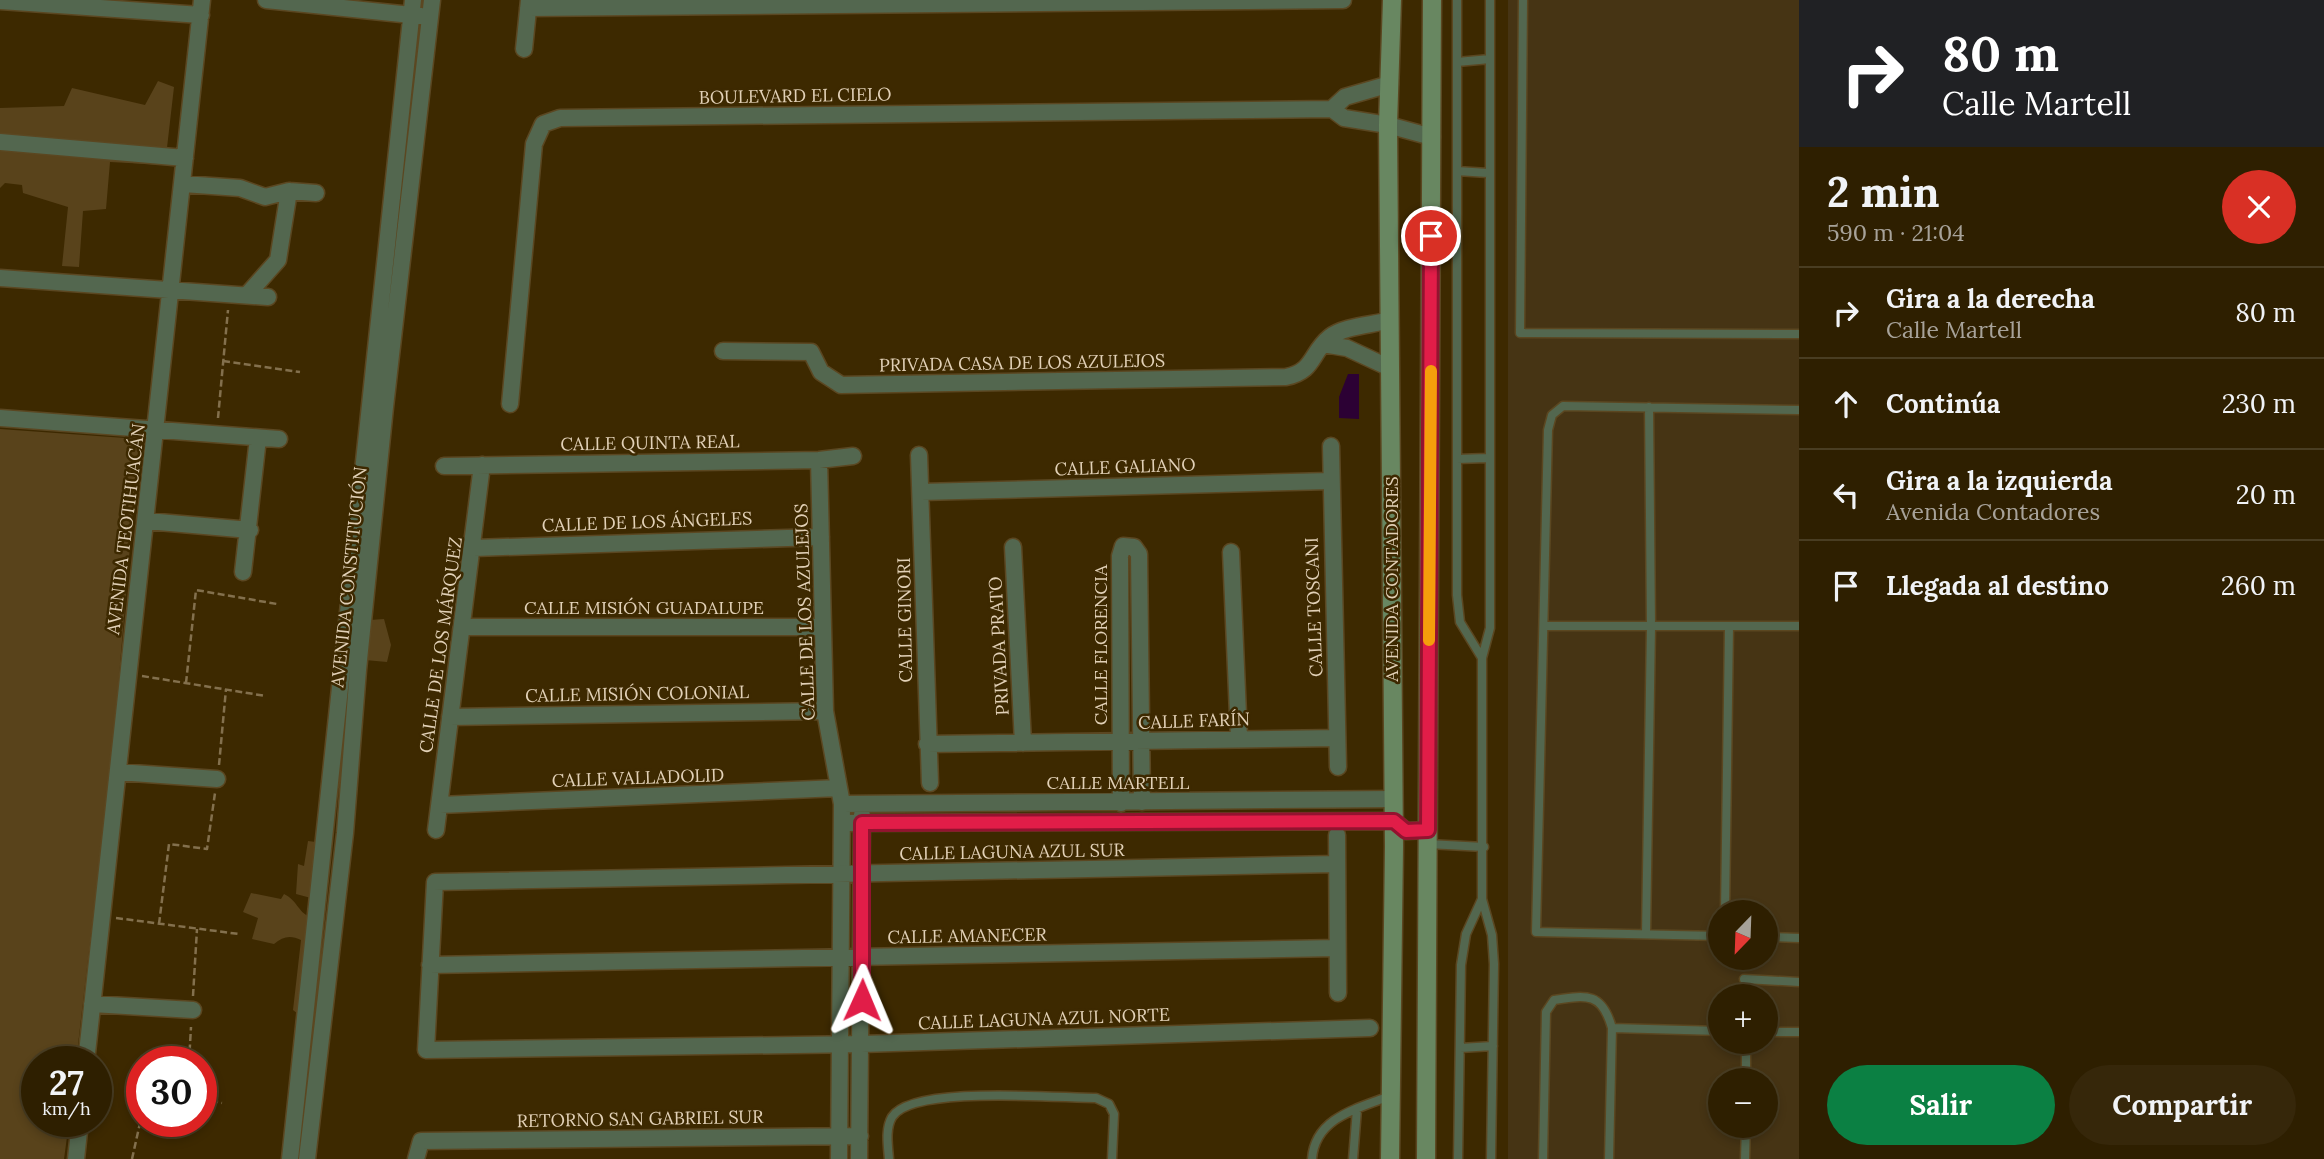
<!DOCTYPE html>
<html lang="es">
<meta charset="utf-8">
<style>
body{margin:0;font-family:Lora,serif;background:#36270a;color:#f1f3f6;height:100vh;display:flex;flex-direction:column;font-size:26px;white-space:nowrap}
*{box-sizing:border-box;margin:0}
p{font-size:23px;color:#a7a299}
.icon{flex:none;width:38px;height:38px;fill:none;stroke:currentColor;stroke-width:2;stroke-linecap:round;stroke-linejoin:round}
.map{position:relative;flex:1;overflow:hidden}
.sheet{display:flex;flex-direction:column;background:#2e1f00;width:525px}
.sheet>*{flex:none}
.top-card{background:#202124;color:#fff;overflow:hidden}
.needle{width:46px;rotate:203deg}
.controls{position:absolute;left:1708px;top:900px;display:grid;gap:14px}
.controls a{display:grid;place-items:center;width:70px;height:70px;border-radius:50%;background:#2e1f00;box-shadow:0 4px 10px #0003,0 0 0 2px #493d22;font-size:35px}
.speed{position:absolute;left:21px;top:1046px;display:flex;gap:14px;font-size:35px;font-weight:700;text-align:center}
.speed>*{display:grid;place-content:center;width:91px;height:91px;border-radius:50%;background:#2e1f00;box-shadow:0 4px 10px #0003,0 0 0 2px #493d22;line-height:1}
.speed small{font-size:18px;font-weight:400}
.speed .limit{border:10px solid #d22;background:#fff;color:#111}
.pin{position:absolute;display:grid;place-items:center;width:60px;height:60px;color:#fff;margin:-30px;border:4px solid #fff;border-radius:50%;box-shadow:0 2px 7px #0007}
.me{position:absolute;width:77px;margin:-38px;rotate:1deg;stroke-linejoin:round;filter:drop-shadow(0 0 5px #0008)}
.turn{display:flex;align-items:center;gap:24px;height:147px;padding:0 28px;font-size:32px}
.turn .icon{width:91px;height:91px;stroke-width:2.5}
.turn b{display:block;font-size:49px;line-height:60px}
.round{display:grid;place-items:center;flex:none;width:74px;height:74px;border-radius:37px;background:#36270a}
.overview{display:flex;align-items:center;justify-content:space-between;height:119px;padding:0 28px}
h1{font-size:42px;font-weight:700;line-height:52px}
.primary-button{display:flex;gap:14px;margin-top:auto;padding:14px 28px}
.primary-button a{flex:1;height:80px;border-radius:42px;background:#0b8043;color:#fff;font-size:28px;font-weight:700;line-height:80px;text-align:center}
.primary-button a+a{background:#36270a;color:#f1f3f6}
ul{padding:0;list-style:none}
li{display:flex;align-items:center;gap:21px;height:91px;padding:0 28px;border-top:2px solid #493d22}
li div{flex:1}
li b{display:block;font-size:26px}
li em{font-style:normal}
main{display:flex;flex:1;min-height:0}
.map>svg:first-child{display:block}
.built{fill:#463414;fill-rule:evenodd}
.green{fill:#59431b}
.water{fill:#2c0134}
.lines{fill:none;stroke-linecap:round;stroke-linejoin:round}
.service-casing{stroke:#5b4721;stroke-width:11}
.minor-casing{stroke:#5b4721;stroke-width:19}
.secondary-casing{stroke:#5b4721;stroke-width:21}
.path{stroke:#83704d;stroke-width:2.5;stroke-dasharray:7 3.5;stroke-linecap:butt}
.service{stroke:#53674f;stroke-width:8}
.minor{stroke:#53674f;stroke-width:16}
.secondary{stroke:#688761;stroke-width:18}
.route-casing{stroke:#92132f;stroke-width:18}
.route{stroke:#e11d48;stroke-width:12}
.slow{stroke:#f59e0b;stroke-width:12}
.labels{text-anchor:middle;stroke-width:5;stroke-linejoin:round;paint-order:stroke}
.street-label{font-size:18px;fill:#e2d1b7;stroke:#3d2900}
</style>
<main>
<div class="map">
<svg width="1799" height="1159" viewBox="0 0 1799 1159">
<rect width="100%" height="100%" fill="#3d2900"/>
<!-- built -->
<path class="built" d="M1508 0H1799V1159H1508ZM1720 912H1766V957H1720ZM1720 996H1766V1041H1720ZM1720 1080H1766V1125H1720Z"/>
<!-- green -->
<path class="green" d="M158 81 174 87 165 165 110 162 106 209 83 211 79 267 62 266 68 207 23 193 22 185 5 183 0 188V108L64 106 72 88 145 105Z
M0 429 139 439 114 736 76 1062H37V1122H69L64 1159H0Z
M384 619 391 645 387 662 365 660 370 620Z
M308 841 316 842 311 898 296 894 298 864 304 866Z
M251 893 281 899 284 894C297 900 298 912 310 917L298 1014 293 1010 301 940C291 935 283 936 274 944L252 939 258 918 243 912Z"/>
<!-- water -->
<path class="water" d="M1348 374H1359V419L1339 418V397Z"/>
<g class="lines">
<defs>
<path id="service" d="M1457 0V595L1460 622 1482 658
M1490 0V628L1482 658V899L1492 935 1494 964 1491 1159
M1523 0 1520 333 1799 334
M1457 62 1490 59
M1457 171 1488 173
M1457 459 1487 458
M1545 626H1799
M1428 844 1484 847
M1725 912 1729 627
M1646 934 1651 627 1649 407
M1720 936 1536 932 1548 430 1552 415 1563 406 1799 410
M1766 937 1799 938
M1744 979 1799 982
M1612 1028 1720 1031
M1766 1032H1799
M1460 1048 1493 1046
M1746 1080V1041
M889 1159C888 1146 885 1129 892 1117 912 1085 1057 1098 1096 1098L1109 1104 1114 1114 1112 1159
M1312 1159C1315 1118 1356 1109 1390 1096
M1353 1159 1357 1109
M1458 1159 1461 965 1466 934 1482 899
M1543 1159 1546 1012 1554 1000C1587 995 1602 992 1612 1028L1609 1159
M1745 1159 1746 1125"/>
<path id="minor" d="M266 0 421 16
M0 1 201 15
M528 8 1343 0
M524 49 529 0
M1332 109 1345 97 1390 84
M0 142 185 158
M183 184 240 188 265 197 289 191 316 193
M0 278 268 297
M247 295 278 260 289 191
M1323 344 1347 348 1390 368
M723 351 811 352 821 372 841 385 1286 377C1315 371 1310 353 1330 337 1344 326 1373 325 1390 320
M510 404 534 144 543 124 560 118 1332 109 1344 118 1388 125 1432 137
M0 418 279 439
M1331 446 1338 767
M919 455 930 783
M819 460 825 711 842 804 839 1159
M444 466 819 460 853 456
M921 492 1330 481
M147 521 250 530
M1013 547 1023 743
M474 548 821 537
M1231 552 1239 738
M243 572 258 438
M464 627H823
M450 717 825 711
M927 744 1337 738
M118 772 217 779
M1121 803 1120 556 1123 546 1134 547 1139 554 1142 802
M842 804 1393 799
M440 805 839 788
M843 823 1394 821 1406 831 1428 830
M436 830 482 465
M1337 835 1338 993
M1337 864 435 882 426 1050 862 1044 1370 1028
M430 965 1337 948
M92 1004 193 1010
M86 1062 202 0
M76 1159 80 1122
M290 1159 413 0
M307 1159 345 833 358 670 385 407 432 0
M416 1159 421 1141 860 1136
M859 1159 862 815"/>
<path id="secondary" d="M1390 1159 1394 846 1388 125 1392 0
M1426 1159 1432 0"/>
</defs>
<!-- service casing -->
<use href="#service" class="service-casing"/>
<!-- minor casing -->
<use href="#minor" class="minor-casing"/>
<!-- secondary casing -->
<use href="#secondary" class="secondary-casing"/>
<!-- path -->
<path class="path" d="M223 361 300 372
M218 418 228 310
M142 676 266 696
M186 683 196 590 277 604
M219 765 226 689
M116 918 239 934
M159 924 169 844 207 849 215 793
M193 996 197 929
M189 1062 191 1027
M201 1098 222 1103
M132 1159 142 1114"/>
<!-- service -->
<use href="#service" class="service"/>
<!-- minor -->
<use href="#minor" class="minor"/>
<!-- secondary -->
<use href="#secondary" class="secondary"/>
</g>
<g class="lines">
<defs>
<path id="route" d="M862 1000V823L1394 821 1406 831 1428 830 1431 236"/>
</defs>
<!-- route casing -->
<use href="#route" class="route-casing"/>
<!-- route -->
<use href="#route" class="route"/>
<!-- slow -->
<path class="slow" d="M1429 640 1431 371"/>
</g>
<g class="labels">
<!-- street labels -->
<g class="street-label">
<text transform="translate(795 96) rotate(-1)" y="6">BOULEVARD EL CIELO</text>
<text transform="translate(1022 363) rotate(-1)" y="6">PRIVADA CASA DE LOS AZULEJOS</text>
<text transform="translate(650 443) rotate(-1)" y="6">CALLE QUINTA REAL</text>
<text transform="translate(1125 467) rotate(-2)" y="6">CALLE GALIANO</text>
<text transform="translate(647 522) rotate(-2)" y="6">CALLE DE LOS ÁNGELES</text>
<text transform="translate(126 529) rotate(-83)" y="6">AVENIDA TEOTIHUACÁN</text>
<text transform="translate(349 577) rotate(-84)" y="6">AVENIDA CONSTITUCIÓN</text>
<text transform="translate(1392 579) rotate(-90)" y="6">AVENIDA CONTADORES</text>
<text transform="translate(1314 607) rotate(-92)" y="6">CALLE TOSCANI</text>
<text x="644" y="614">CALLE MISIÓN GUADALUPE</text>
<text transform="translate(805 612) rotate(-92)" y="6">CALLE DE LOS AZULEJOS</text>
<text transform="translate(905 620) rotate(-91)" y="6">CALLE GINORI</text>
<text transform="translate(441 645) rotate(-82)" y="6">CALLE DE LOS MÁRQUEZ</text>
<text transform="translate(1101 645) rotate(-90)" y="6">CALLE FLORENCIA</text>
<text transform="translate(999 646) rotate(-93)" y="6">PRIVADA PRATO</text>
<text transform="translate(637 694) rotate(-1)" y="6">CALLE MISIÓN COLONIAL</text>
<text transform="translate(1194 721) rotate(-2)" y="6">CALLE FARÍN</text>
<text transform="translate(638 778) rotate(-2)" y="6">CALLE VALLADOLID</text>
<text x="1118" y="789">CALLE MARTELL</text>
<text transform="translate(1012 852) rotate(-1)" y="6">CALLE LAGUNA AZUL SUR</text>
<text transform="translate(967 936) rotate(-1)" y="6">CALLE AMANECER</text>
<text transform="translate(1044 1019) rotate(-2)" y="6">CALLE LAGUNA AZUL NORTE</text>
<text transform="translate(640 1119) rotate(-1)" y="6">RETORNO SAN GABRIEL SUR</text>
</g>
</g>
</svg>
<div class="controls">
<a><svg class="needle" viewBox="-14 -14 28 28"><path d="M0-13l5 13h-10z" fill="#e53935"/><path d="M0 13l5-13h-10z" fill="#a7a299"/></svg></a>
<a>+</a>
<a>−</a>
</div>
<div class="speed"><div>27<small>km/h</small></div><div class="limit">30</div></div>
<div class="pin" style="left:1431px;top:236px;background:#d93025"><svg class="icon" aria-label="arrive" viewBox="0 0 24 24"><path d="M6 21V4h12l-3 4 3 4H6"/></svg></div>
<svg class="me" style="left:862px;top:1000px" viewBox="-20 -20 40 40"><path d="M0-17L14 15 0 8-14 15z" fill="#e11d48" stroke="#fff" stroke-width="4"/></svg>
</div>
<section class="sheet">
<div class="top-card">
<div class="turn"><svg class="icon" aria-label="right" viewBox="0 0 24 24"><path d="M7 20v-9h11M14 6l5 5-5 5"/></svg><div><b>80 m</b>Calle Martell</div></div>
</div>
<div class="overview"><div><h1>2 min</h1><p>590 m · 21:04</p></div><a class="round" style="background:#d93025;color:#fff"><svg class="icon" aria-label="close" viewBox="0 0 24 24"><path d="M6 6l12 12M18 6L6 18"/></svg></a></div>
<ul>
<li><svg class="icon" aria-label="right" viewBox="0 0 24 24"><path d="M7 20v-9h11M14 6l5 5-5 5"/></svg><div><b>Gira a la derecha</b><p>Calle Martell</p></div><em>80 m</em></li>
<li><svg class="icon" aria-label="ahead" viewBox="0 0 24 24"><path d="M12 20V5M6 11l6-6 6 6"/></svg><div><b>Continúa</b></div><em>230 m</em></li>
<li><svg class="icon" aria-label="left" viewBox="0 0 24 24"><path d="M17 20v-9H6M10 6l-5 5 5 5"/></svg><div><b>Gira a la izquierda</b><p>Avenida Contadores</p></div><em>20 m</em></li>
<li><svg class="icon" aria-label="arrive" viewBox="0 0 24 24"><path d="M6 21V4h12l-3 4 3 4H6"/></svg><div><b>Llegada al destino</b></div><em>260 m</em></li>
</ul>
<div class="primary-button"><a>Salir</a><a>Compartir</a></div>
</section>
</main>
